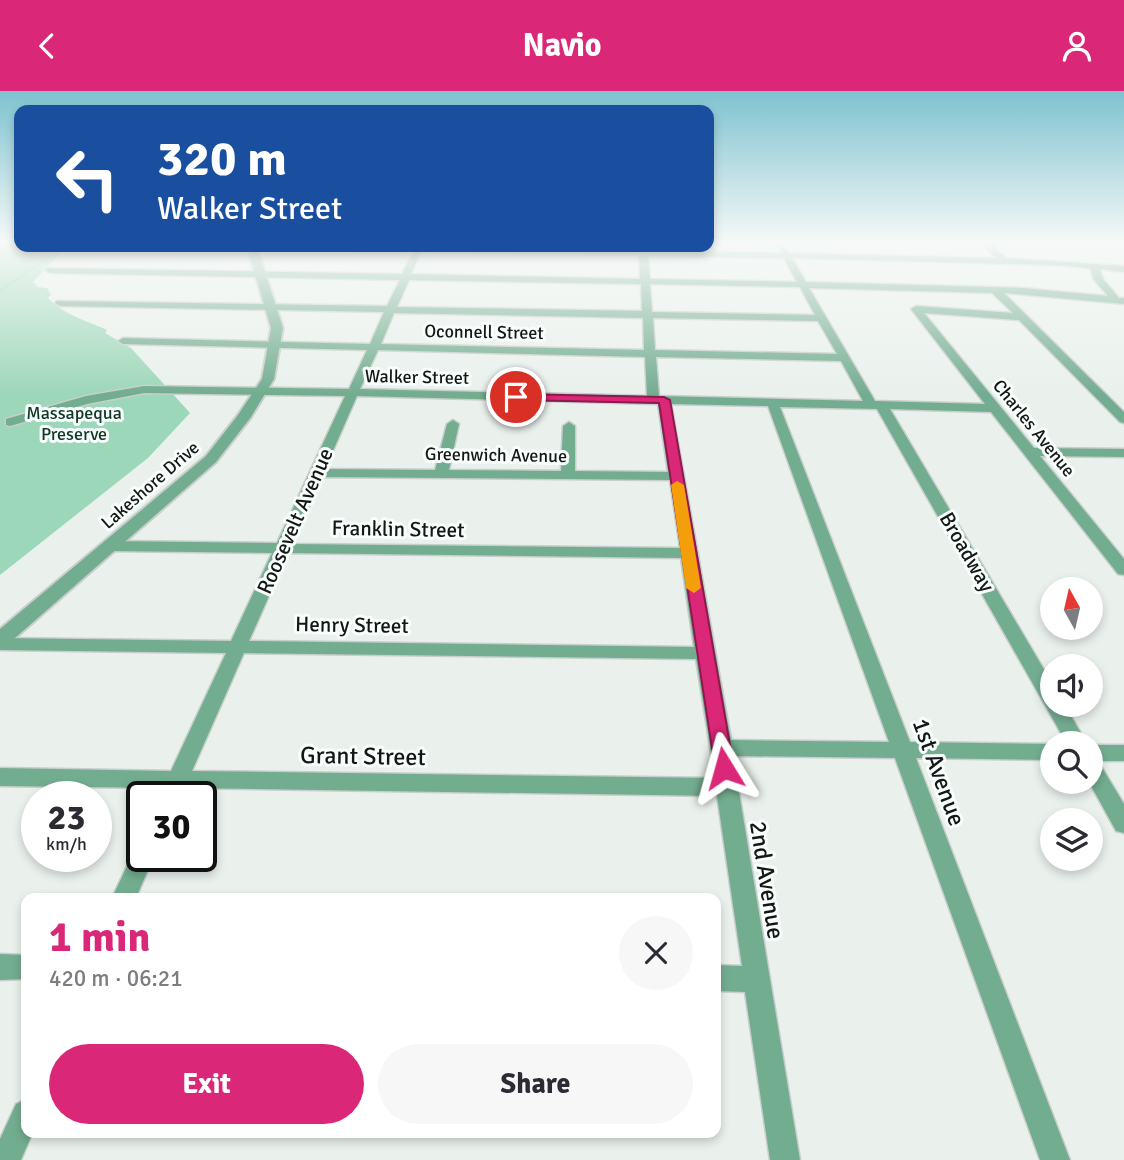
<!DOCTYPE html>
<meta charset="utf-8">
<style>
body{margin:0;font-family:Signika,sans-serif;background:#f7f7f7;color:#2b2b33;height:100vh;display:flex;flex-direction:column;font-size:26px;white-space:nowrap}
*{box-sizing:border-box;margin:0}
p{font-size:23px;color:#7c7c81}
.icon{flex:none;width:38px;height:38px;fill:none;stroke:currentColor;stroke-width:2;stroke-linecap:round;stroke-linejoin:round}
.map{position:relative;flex:1;overflow:hidden}
.details{position:absolute;left:21px;top:802px;width:700px;height:245px;display:flex;flex-direction:column;background:#fff;border-radius:14px;box-shadow:0 4px 10px #0003}
.details>*{flex:none}
.guide{position:absolute;left:14px;top:14px;width:700px;height:147px;border-radius:14px;box-shadow:0 4px 10px #0003;background:#1a4fa0;color:#fff;overflow:hidden}
.needle{width:46px;rotate:352deg}
.buttons{position:absolute;left:1040px;top:486px;display:grid;gap:14px}
.buttons a{display:grid;place-items:center;width:63px;height:63px;border-radius:50%;background:#fff;box-shadow:0 4px 10px #0003;font-size:35px}
.speed{position:absolute;left:21px;top:690px;display:flex;gap:14px;font-size:35px;font-weight:700;text-align:center}
.speed>*{display:grid;place-content:center;width:91px;height:91px;border-radius:50%;background:#fff;box-shadow:0 4px 10px #0003;line-height:1}
.speed small{font-size:18px;font-weight:400}
.speed .limit{border:4px solid #111;border-radius:10px;background:#fff;color:#111}
.pin{position:absolute;display:grid;place-items:center;width:60px;height:60px;color:#fff;margin:-30px;border:4px solid #fff;border-radius:50%;box-shadow:0 2px 7px #0007}
.me{position:absolute;width:77px;margin:-38px;rotate:352deg;stroke-linejoin:round;filter:drop-shadow(0 0 5px #0008)}
.turn{display:flex;align-items:center;gap:24px;height:147px;padding:0 28px;font-size:32px}
.turn .icon{width:91px;height:91px;stroke-width:2.5}
.turn b{display:block;font-size:49px;line-height:60px}
.round{display:grid;place-items:center;flex:none;width:74px;height:74px;border-radius:37px;background:#f7f7f7}
.headline{display:flex;align-items:center;justify-content:space-between;height:119px;padding:0 28px}
h1{font-size:42px;font-weight:700;line-height:52px;color:#db2777}
.primary-button{display:flex;gap:14px;margin-top:auto;padding:14px 28px}
.primary-button a{flex:1;height:80px;border-radius:42px;background:#db2777;color:#fff;font-size:28px;font-weight:700;line-height:80px;text-align:center}
.primary-button a+a{background:#f7f7f7;color:#2b2b33}
header{display:flex;justify-content:space-between;align-items:center;height:91px;padding:0 28px;background:#db2777;color:#fff;font-size:32px;font-weight:700}
.map>svg:first-child{display:block}
.green{fill:#9dd7b9}
.lines{fill:none;stroke-linecap:round;stroke-linejoin:round}
.stream{stroke:#7fd6ac;stroke-width:2.5}
.minor-casing{stroke:#c8cecb;stroke-width:3}
.tertiary-casing{stroke:#c8cecb;stroke-width:4}
.minor{fill:#73ad90;fill-rule:evenodd}
.tertiary{fill:#73ad90;fill-rule:evenodd}
.route{fill:#db2777;stroke:#8e194d;stroke-width:2}
.slow{fill:#f59e0b}
.labels{text-anchor:middle;stroke-width:6;stroke-linejoin:round;paint-order:stroke}
.far-street-label{font-size:18px;fill:#151716;stroke:#f8fefb}
.far-park-label{font-size:18px;fill:#103726;stroke:#f8fefb}
.street-label{font-size:21px;fill:#151716;stroke:#f8fefb}
.near-street-label{font-size:24px;fill:#151716;stroke:#f8fefb}
</style>
<header><svg class="icon" aria-label="back" viewBox="0 0 24 24"><path d="M15 5l-7 7 7 7"/></svg>Navio<svg class="icon" aria-label="person" viewBox="0 0 24 24"><circle cx="12" cy="8" r="4"/><path d="M4 21q1-7 8-7t8 7"/></svg></header>
<div class="map">
<svg width="1124" height="1069" viewBox="0 0 1124 1069">
<rect width="100%" height="100%" fill="#eaf1ed"/>
<!-- green -->
<path class="green" d="M0 153 60 156 57 157 60 162 33 191 38 196 47 197 51 204 48 207C64 224 88 230 107 239L105 242 131 257 190 322 148 367 0 484Z"/>
<g class="lines">
<!-- stream -->
<path class="stream" d="M0 200 54 162 50 156"/>
<defs>
<path id="minor" d="M982 153H991L1006 167 1124 175V181L1100 178 1103 188 1119 207H1124V213L1004 202 1124 321V332L1120 331 1019 229 924 222 1034 357 1124 358V366L1040 365 1124 468V484L1118 483 991 321 890 318 1052 592V614H1065L1087 653H1067L877 318 780 316 910 651 1052 653V669L916 667 1070 1069H1040L895 667 733 665 800 1069H770L745 901 716 900V874L742 875 717 705 184 697 181 705H159L163 697 0 695V677L171 680 226 562 0 559V547L231 550 272 462 109 460 101 455 109 450 277 452 345 305 144 302 87 313 10 335 6 334V328L86 305 144 295 349 298 367 259 123 253 118 250 123 247 370 253 384 221 60 215 55 212 57 210 387 215 400 189 50 182 45 179 47 177 402 183 413 161 290 159 286 156 639 159V156H647L648 159 781 162 779 158 783 155 789 162 996 167ZM421 161 639 164 640 188 411 183ZM648 165 784 167 797 191 650 188ZM792 167 1053 174 1090 177 1094 189 1108 205 1023 197 806 191ZM409 189 641 193 642 220 397 216ZM650 193 800 196 815 224 652 221ZM809 197 992 202 1013 222 916 215 911 218 985 313 875 310ZM394 222 643 227 644 259 381 253ZM653 227 818 230 837 263 655 259ZM378 259 645 266 647 305 360 298ZM656 266 841 270 863 310 659 305ZM357 305 658 313 668 381 575 380V335L569 331 563 335 561 380 449 379 459 333 453 329 447 333 435 379 325 378ZM671 313 768 315 889 651 731 649ZM322 386 670 389 680 457 292 453ZM288 462 681 467 694 556 249 550ZM244 562 696 568 715 687 192 680Z
M1090 654H1124V670H1098L1124 713V742L1116 740 1089 691Z
M142 755V765H154L136 807H112L135 758Z
M0 863 26 864V888L0 889Z
M26 1008V1041H33L21 1069H0V1048L16 1013Z"/>
<path id="tertiary" d="M247 156H257L283 237 274 288 251 326 216 371 7 554 0 556V538L206 365 238 324 262 288 271 237Z"/>
</defs>
<!-- minor casing -->
<use href="#minor" class="minor-casing"/>
<!-- tertiary casing -->
<use href="#tertiary" class="tertiary-casing"/>
<!-- minor -->
<use href="#minor" class="minor"/>
<!-- tertiary -->
<use href="#tertiary" class="tertiary"/>
</g>
<!-- sky -->
<linearGradient id="sky" x2="0" y2="1"><stop stop-color="#7ec2d0"/><stop offset="0.5" stop-color="#f6f9f7"/><stop offset="1" stop-color="#f6f9f7" stop-opacity="0"/></linearGradient>
<rect width="1124" height="303" fill="url(#sky)"/>
<!-- route -->
<path class="route" d="M513 303 664 306 670 309 734 677 731 682 724 684 717 682 715 677 659 312 516 309 513 308Z"/>
<!-- slow -->
<path class="slow" d="M677 390 684 394 701 497 694 502 686 497 671 394Z"/>
<g class="labels">
<!-- far-street labels -->
<g class="far-street-label">
<text transform="translate(484 241) rotate(1)" y="6">Oconnell Street</text>
<text transform="translate(417 286) rotate(1)" y="6">Walker Street</text>
<text transform="translate(1034 337) rotate(51)" y="6">Charles Avenue</text>
<text transform="translate(496 364) rotate(1)" y="6">Greenwich Avenue</text>
<text transform="translate(150 394) rotate(-41)" y="6">Lakeshore Drive</text>
</g>
<!-- far-park labels -->
<g class="far-park-label">
<text x="74" y="328">Massapequa<tspan x="74" dy="21">Preserve</tspan></text>
</g>
<!-- street labels -->
<g class="street-label">
<text transform="translate(295 430) rotate(-66)" y="7">Roosevelt Avenue</text>
<text transform="translate(398 438) rotate(1)" y="7">Franklin Street</text>
<text transform="translate(967 461) rotate(60)" y="7">Broadway</text>
<text transform="translate(352 534) rotate(1)" y="7">Henry Street</text>
</g>
<!-- near-street labels -->
<g class="near-street-label">
<text transform="translate(363 665) rotate(1)" y="8">Grant Street</text>
<text transform="translate(939 681) rotate(70)" y="8">1st Avenue</text>
<text transform="translate(767 789) rotate(81)" y="8">2nd Avenue</text>
</g>
</g>
</svg>
<div class="buttons">
<a><svg class="needle" viewBox="-14 -14 28 28"><path d="M0-13l5 13h-10z" fill="#e53935"/><path d="M0 13l5-13h-10z" fill="#7c7c81"/></svg></a>
<a><svg class="icon" aria-label="sound" viewBox="0 0 24 24"><path d="M4 9h4l5-4v14l-5-4H4zM17 9q2 3 0 6"/></svg></a>
<a><svg class="icon" aria-label="search" viewBox="0 0 24 24"><circle cx="10" cy="10" r="6"/><path d="M15 15l6 6"/></svg></a>
<a><svg class="icon" aria-label="layers" viewBox="0 0 24 24"><path d="M12 4l9 5-9 5-9-5zM3 14l9 5 9-5"/></svg></a>
</div>
<div class="speed"><div>23<small>km/h</small></div><div class="limit">30</div></div>
<div class="pin" style="left:516px;top:306px;background:#d93025"><svg class="icon" aria-label="arrive" viewBox="0 0 24 24"><path d="M6 21V4h12l-3 4 3 4H6"/></svg></div>
<svg class="me" style="left:724px;top:677px" viewBox="-20 -20 40 40"><path d="M0-17L14 15 0 8-14 15z" fill="#db2777" stroke="#fff" stroke-width="4"/></svg>
<div class="guide">
<div class="turn"><svg class="icon" aria-label="left" viewBox="0 0 24 24"><path d="M17 20v-9H6M10 6l-5 5 5 5"/></svg><div><b>320 m</b>Walker Street</div></div>
</div>
<section class="details">
<div class="headline"><div><h1>1 min</h1><p>420 m · 06:21</p></div><a class="round"><svg class="icon" aria-label="close" viewBox="0 0 24 24"><path d="M6 6l12 12M18 6L6 18"/></svg></a></div>
<div class="primary-button"><a>Exit</a><a>Share</a></div>
</section>
</div>
